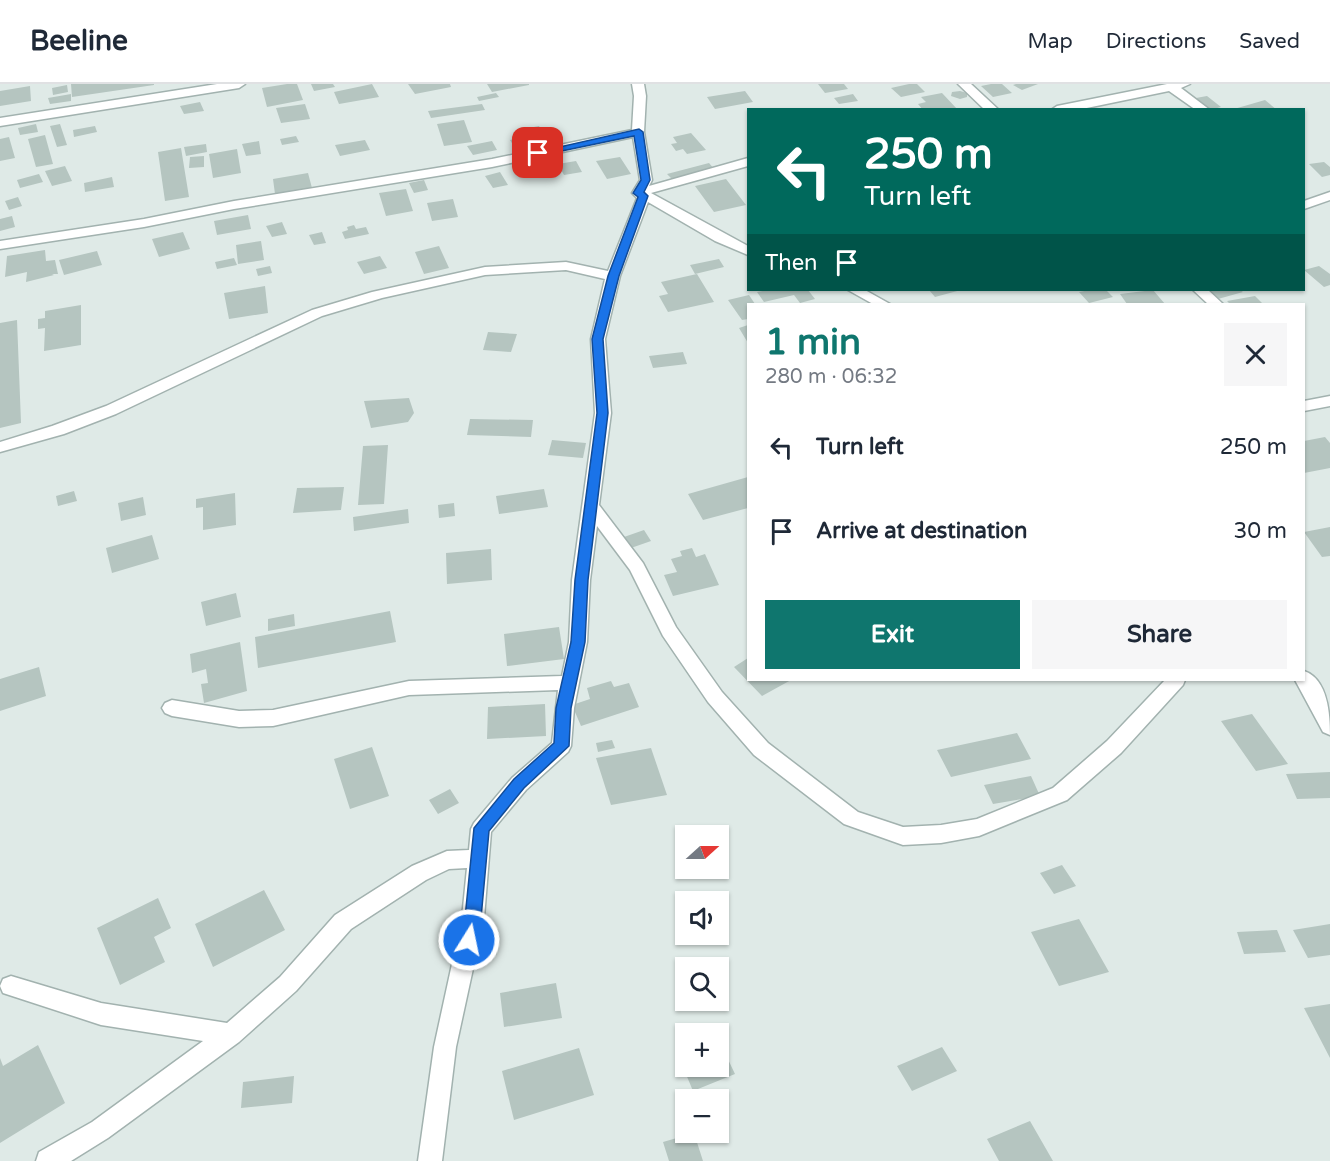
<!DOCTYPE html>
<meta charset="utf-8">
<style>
body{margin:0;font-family:"Varela Round",sans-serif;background:#f6f6f7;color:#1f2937;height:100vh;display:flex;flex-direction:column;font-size:22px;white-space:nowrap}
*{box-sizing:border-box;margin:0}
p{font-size:20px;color:#747a83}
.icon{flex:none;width:33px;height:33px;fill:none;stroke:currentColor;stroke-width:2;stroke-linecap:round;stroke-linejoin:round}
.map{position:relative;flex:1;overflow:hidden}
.details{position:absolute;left:747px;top:219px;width:558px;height:378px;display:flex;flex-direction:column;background:#fff;border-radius:0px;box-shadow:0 2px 4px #0004}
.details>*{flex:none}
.banner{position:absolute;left:747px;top:24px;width:558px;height:183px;border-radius:0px;box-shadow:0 2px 4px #0004;background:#00695c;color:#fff;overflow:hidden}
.needle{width:39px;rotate:69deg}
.controls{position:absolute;left:675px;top:741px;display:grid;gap:12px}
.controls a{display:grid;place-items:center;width:54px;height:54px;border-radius:0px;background:#fff;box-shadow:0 2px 4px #0004;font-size:30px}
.pin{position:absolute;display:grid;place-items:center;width:51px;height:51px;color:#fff;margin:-26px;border-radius:12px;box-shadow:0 3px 9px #0006}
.me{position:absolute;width:66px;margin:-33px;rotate:10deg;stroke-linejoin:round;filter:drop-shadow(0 0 4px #0008)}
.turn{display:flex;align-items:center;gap:21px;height:126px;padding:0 18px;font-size:27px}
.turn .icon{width:78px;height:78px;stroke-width:2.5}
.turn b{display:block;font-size:42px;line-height:51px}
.then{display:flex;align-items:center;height:57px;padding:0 18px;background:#0003;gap:12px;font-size:22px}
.round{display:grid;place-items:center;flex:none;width:63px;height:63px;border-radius:0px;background:#f6f6f7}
.summary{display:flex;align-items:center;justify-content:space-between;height:102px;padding:0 18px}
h1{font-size:36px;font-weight:800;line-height:45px;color:#0f766e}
.cta{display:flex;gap:12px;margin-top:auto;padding:12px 18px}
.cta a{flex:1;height:69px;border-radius:0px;background:#0f766e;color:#fff;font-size:24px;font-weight:800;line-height:69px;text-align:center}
.cta a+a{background:#f6f6f7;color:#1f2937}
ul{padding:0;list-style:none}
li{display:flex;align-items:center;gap:18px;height:84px;padding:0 18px}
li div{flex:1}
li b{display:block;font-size:22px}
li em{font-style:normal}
header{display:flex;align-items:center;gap:36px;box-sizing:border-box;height:84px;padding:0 30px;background:#fff;border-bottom:2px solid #e0e1e3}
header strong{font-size:28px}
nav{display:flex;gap:33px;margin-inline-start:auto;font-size:21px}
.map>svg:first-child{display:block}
.building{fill:#b5c5c0}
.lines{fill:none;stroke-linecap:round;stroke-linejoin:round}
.street-casing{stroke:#a2b2af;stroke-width:3}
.street{fill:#fff;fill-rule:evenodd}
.route{fill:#1a73e8;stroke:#114b97;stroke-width:1.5}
</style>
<header>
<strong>Beeline</strong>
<nav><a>Map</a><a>Directions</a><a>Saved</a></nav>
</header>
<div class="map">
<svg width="1330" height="1077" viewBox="0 0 1330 1077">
<rect width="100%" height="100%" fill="#dfeae7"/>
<!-- building -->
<path class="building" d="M71 0H154V1L72 13Z
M287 0H297L303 16 267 23 262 4Z
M311 0H333L335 3 314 7Z
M372 0 379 13 339 20 334 8Z
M408 0H450L451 3 415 10Z
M487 0H529V1L492 8Z
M818 0H844L848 5 825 9Z
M909 0H917L925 8 901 13 891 4Z
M991 0H1002L1012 9 993 13 981 2Z
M1016 0H1038L1022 6 1013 1Z
M67 1 68 8 53 11 52 4Z
M30 2 31 17 0 22V7Z
M745 7 753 18 715 25 707 13Z
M960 7 967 9V13L960 15 951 12 952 8Z
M496 9 499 13 479 17 477 13Z
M942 9 958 26H923L918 20 926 18 921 13Z
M71 10V17L50 20 48 14Z
M853 10 858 17 839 20 834 14Z
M1207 12 1221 23 1210 26 1196 14Z
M1265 16 1277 26H1234V25Z
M200 18 204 27 184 30 180 22Z
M305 20 310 35 281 39 276 24Z
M482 20 485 26 431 34 428 27Z
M464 36 472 58 444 62 437 40Z
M36 40 38 48 20 51 18 44Z
M60 40 67 61 57 63 50 42Z
M95 42 97 48 74 53 73 46Z
M539 42 543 48 550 47 559 61 537 65 534 60 515 64 510 56 523 53 518 46Z
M691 49 706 66 687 70 683 65 676 67 671 60 677 59 673 53Z
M45 51 53 80 36 83 28 55Z
M296 52 299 58 282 61 280 55Z
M9 53 15 74 0 77V55Z
M365 56 370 66 340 72 335 61Z
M259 57 261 70 246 72 242 60Z
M492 57 497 66 473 71 467 62Z
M206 60 207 68 186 72 184 63Z
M181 64 189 113 165 117 158 68Z
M237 65 241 89 213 94 209 70Z
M204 72V83L189 84 190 73Z
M620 73 631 90 607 95 596 77Z
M576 77 582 88 564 91 558 80Z
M1324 78 1330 83V91L1322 93 1309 80Z
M709 79 715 86 673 96 667 90Z
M65 82 72 97 52 102 45 87Z
M500 88 508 101 493 104 485 92Z
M308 89 312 104 275 110 273 95Z
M39 90 43 98 20 104 17 96Z
M112 93 114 103 85 108 84 99Z
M726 95 746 121 714 128 695 102Z
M424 96 428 106 414 109 409 99Z
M406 105 413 127 386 132 379 109Z
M18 113 22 122 9 126 5 117Z
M453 115 458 133 432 137 427 119Z
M248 131 251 145 217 151 214 137Z
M12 132 15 143 0 147V135Z
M282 138 287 150 272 153 266 142Z
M354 141 356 145 366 143 369 150 345 155 342 148 348 146 347 143Z
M183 148 190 165 159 173 152 155Z
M322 148 326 159 314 161 309 151Z
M261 157 264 176 238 180 236 161Z
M439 162 449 184 424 190 415 168Z
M45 166 46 177 55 176 58 190H52L54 191 26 198 27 188 5 193 7 172Z
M97 167 102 181 64 191 59 176Z
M380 172 387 184 364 190 357 178Z
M234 174 237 181 217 185 215 178Z
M719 175 724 183 695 190 690 181Z
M270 182 272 189 258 192 256 185Z
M1319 182 1330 190V201L1324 203 1304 186Z
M697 190 714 218 668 228 659 212 668 210 661 198Z
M265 202 268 229 229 235 224 209Z
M769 206H808L815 215 800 219 794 211 764 218 757 208Z
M929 206H961L935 213Z
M1090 206H1106L1113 213 1089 219 1079 208Z
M1153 206 1165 220H1127L1120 210Z
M1208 206H1240L1243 208 1218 215Z
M749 211 755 220H748V235L742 236 728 216Z
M1255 212 1263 220H1230L1227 217Z
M81 221V261L44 267 45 244 38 245V235L45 234V227Z
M17 236 21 339 0 344V239Z
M748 241V259L739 244Z
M488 248 517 250 511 268 483 266Z
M683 268 687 280 653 284 649 272Z
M409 314 414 329 408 338 371 344 364 317Z
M470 335 533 336 531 353 467 351Z
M1325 353 1330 359V384L1304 389V357Z
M552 356 586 359 583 374 548 371Z
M388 361 384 420 358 421 363 362Z
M748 393V424L703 436 688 410Z
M344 403 341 426 293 429 297 404Z
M544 405 548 423 499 430 496 412Z
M74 407 77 417 58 422 56 412Z
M235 409 236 441 203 446V423L196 424V415Z
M143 413 146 431 121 437 118 419Z
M454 419 455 432 439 434 438 421Z
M408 425 409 439 354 447 353 433Z
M1330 443V472L1322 473 1304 448Z
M644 446 651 457 631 464 624 453Z
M152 451 159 475 112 489 106 464Z
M692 464 696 473 705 470 719 501 673 512 664 491 677 488 671 475 682 472 680 467Z
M491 465 492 496 447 500 446 469Z
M236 509 241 533 206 542 201 518Z
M390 527 396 558 258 584 255 553Z
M294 530 295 542 268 547V535Z
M559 543 564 575 507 582 504 550Z
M240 558 247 607 204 619 201 600 208 599 206 585 192 589 190 570Z
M748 574V596H791L762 612 734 583Z
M39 583 46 612 0 627V595Z
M611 597 614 603 629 599 639 623 581 642 572 621 590 615 587 604Z
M545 620 546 652 487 655 488 623Z
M1252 630 1288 680 1256 687 1221 637Z
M1017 649 1031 675 951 693 937 666Z
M612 656 615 664 598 668 596 659Z
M372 663 389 712 350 725 334 675Z
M651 664 667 711 611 721 596 674Z
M1330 688V714L1297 715 1286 690Z
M1031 692 1040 712 993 720 984 701Z
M450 705 459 719 438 730 429 716Z
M1062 781 1076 802 1054 810 1040 789Z
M264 806 285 846 213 883 195 840Z
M158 814 171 844 154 853 165 878 120 901 97 844Z
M1079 835 1109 888 1059 902 1031 848Z
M1330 840V871L1308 874 1293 846Z
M1277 846 1286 868 1244 870 1237 848Z
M556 899 562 934 504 943 500 909Z
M1330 920V974L1304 924Z
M38 961 65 1019 0 1059V974L3 982Z
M942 963 957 987 912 1007 897 982Z
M579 964 594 1011 514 1036 502 987Z
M724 967 735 990 693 1007 683 983 718 982V969Z
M294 992 292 1019 241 1024 243 998Z
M1030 1037 1053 1077H999L987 1055Z
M694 1049 703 1077H669L663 1058Z"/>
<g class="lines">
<defs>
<path id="street" d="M217 0H245L239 4 0 42V34Z
M632 0H644L646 12 644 48 652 96 649 102 748 74V82L651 109 748 162V171L715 157 648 118 620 192 605 255 611 329 599 421 643 479 676 543 722 608 768 659 858 728 903 743 941 741 977 735 1053 704 1107 657 1165 596H1185L1183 601 1121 669 1067 716 979 752 941 759 903 761 844 740 754 671 708 618 663 552 630 486 597 442 590 496 587 558 574 624 571 662 568 668 526 706 491 748 484 834 456 963 442 1077H418L434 963 462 834 467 784 449 785 426 796 351 845 296 907 239 958 108 1054 71 1077H36L39 1068 92 1038 203 957 101 941 3 909 0 902 3 895 11 892 101 919 227 939 280 893 335 831 412 782 447 767 469 766 471 745 474 739 512 694 552 659 558 606 409 611 273 642 239 643 172 632 165 629 162 624 165 619 172 616 239 627 273 626 409 597 562 592 569 558 572 496 595 329 591 255 605 195 566 186 485 191 382 214 322 232 116 330 64 350 0 368V358L52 342 106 322 312 226 372 208 485 183 566 178 608 187 637 114 632 109 640 96 633 53 492 83 234 125 144 143 0 165V157L144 135 234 117 492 75 632 46 634 12Z
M958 0H971L999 26H985Z
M1167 0H1190L1181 4 1210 26H1196L1169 7 1077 26H1051L1057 22Z
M1330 108V116L1304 125V117Z
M848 206H865L890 220H873Z
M1193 206H1208L1223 220H1208Z
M1330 312V322L1304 327V317Z
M1304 587C1328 595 1330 630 1330 651L1323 648 1295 596H1304Z"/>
</defs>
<!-- street casing -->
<use href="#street" class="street-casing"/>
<!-- street -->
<use href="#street" class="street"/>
</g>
<!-- route -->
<path class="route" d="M639 45 643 48 650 96 644 108 648 112 619 192 603 255 608 329 588 496 585 558 571 624 569 662 524 704 489 747 481 834 474 861 469 863 463 861 460 856 465 834 474 744 514 695 554 659 556 624 571 558 575 496 597 329 592 255 608 192 638 113 633 109 641 96 634 52 538 72 533 69Z"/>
</svg>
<div class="controls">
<a><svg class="needle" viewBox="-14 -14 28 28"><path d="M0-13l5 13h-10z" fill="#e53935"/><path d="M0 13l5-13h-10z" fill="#747a83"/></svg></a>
<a><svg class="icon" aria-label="sound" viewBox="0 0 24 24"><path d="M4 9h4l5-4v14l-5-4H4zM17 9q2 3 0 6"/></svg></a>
<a><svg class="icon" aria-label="search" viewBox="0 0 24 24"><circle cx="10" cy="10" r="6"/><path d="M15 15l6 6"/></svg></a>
<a>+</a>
<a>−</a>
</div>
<div class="pin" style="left:538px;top:69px;background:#d93025"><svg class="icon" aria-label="arrive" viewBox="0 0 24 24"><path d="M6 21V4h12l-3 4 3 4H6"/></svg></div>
<svg class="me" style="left:469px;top:856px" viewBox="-20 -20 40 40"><circle r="17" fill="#1a73e8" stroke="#fff" stroke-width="3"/><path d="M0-11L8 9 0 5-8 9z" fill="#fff"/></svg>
<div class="banner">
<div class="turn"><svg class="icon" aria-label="left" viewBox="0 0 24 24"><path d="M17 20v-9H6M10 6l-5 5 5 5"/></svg><div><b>250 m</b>Turn left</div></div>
<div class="then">Then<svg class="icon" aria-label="arrive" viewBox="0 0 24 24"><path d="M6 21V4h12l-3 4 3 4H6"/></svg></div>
</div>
<section class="details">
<div class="summary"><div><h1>1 min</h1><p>280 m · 06:32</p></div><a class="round"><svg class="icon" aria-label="close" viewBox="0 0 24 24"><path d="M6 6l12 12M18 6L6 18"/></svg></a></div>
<ul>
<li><svg class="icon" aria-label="left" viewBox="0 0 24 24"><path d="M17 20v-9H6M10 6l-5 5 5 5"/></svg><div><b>Turn left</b></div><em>250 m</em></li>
<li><svg class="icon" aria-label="arrive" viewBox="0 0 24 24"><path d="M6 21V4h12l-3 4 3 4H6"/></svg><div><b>Arrive at destination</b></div><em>30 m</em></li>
</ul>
<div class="cta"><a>Exit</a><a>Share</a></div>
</section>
</div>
